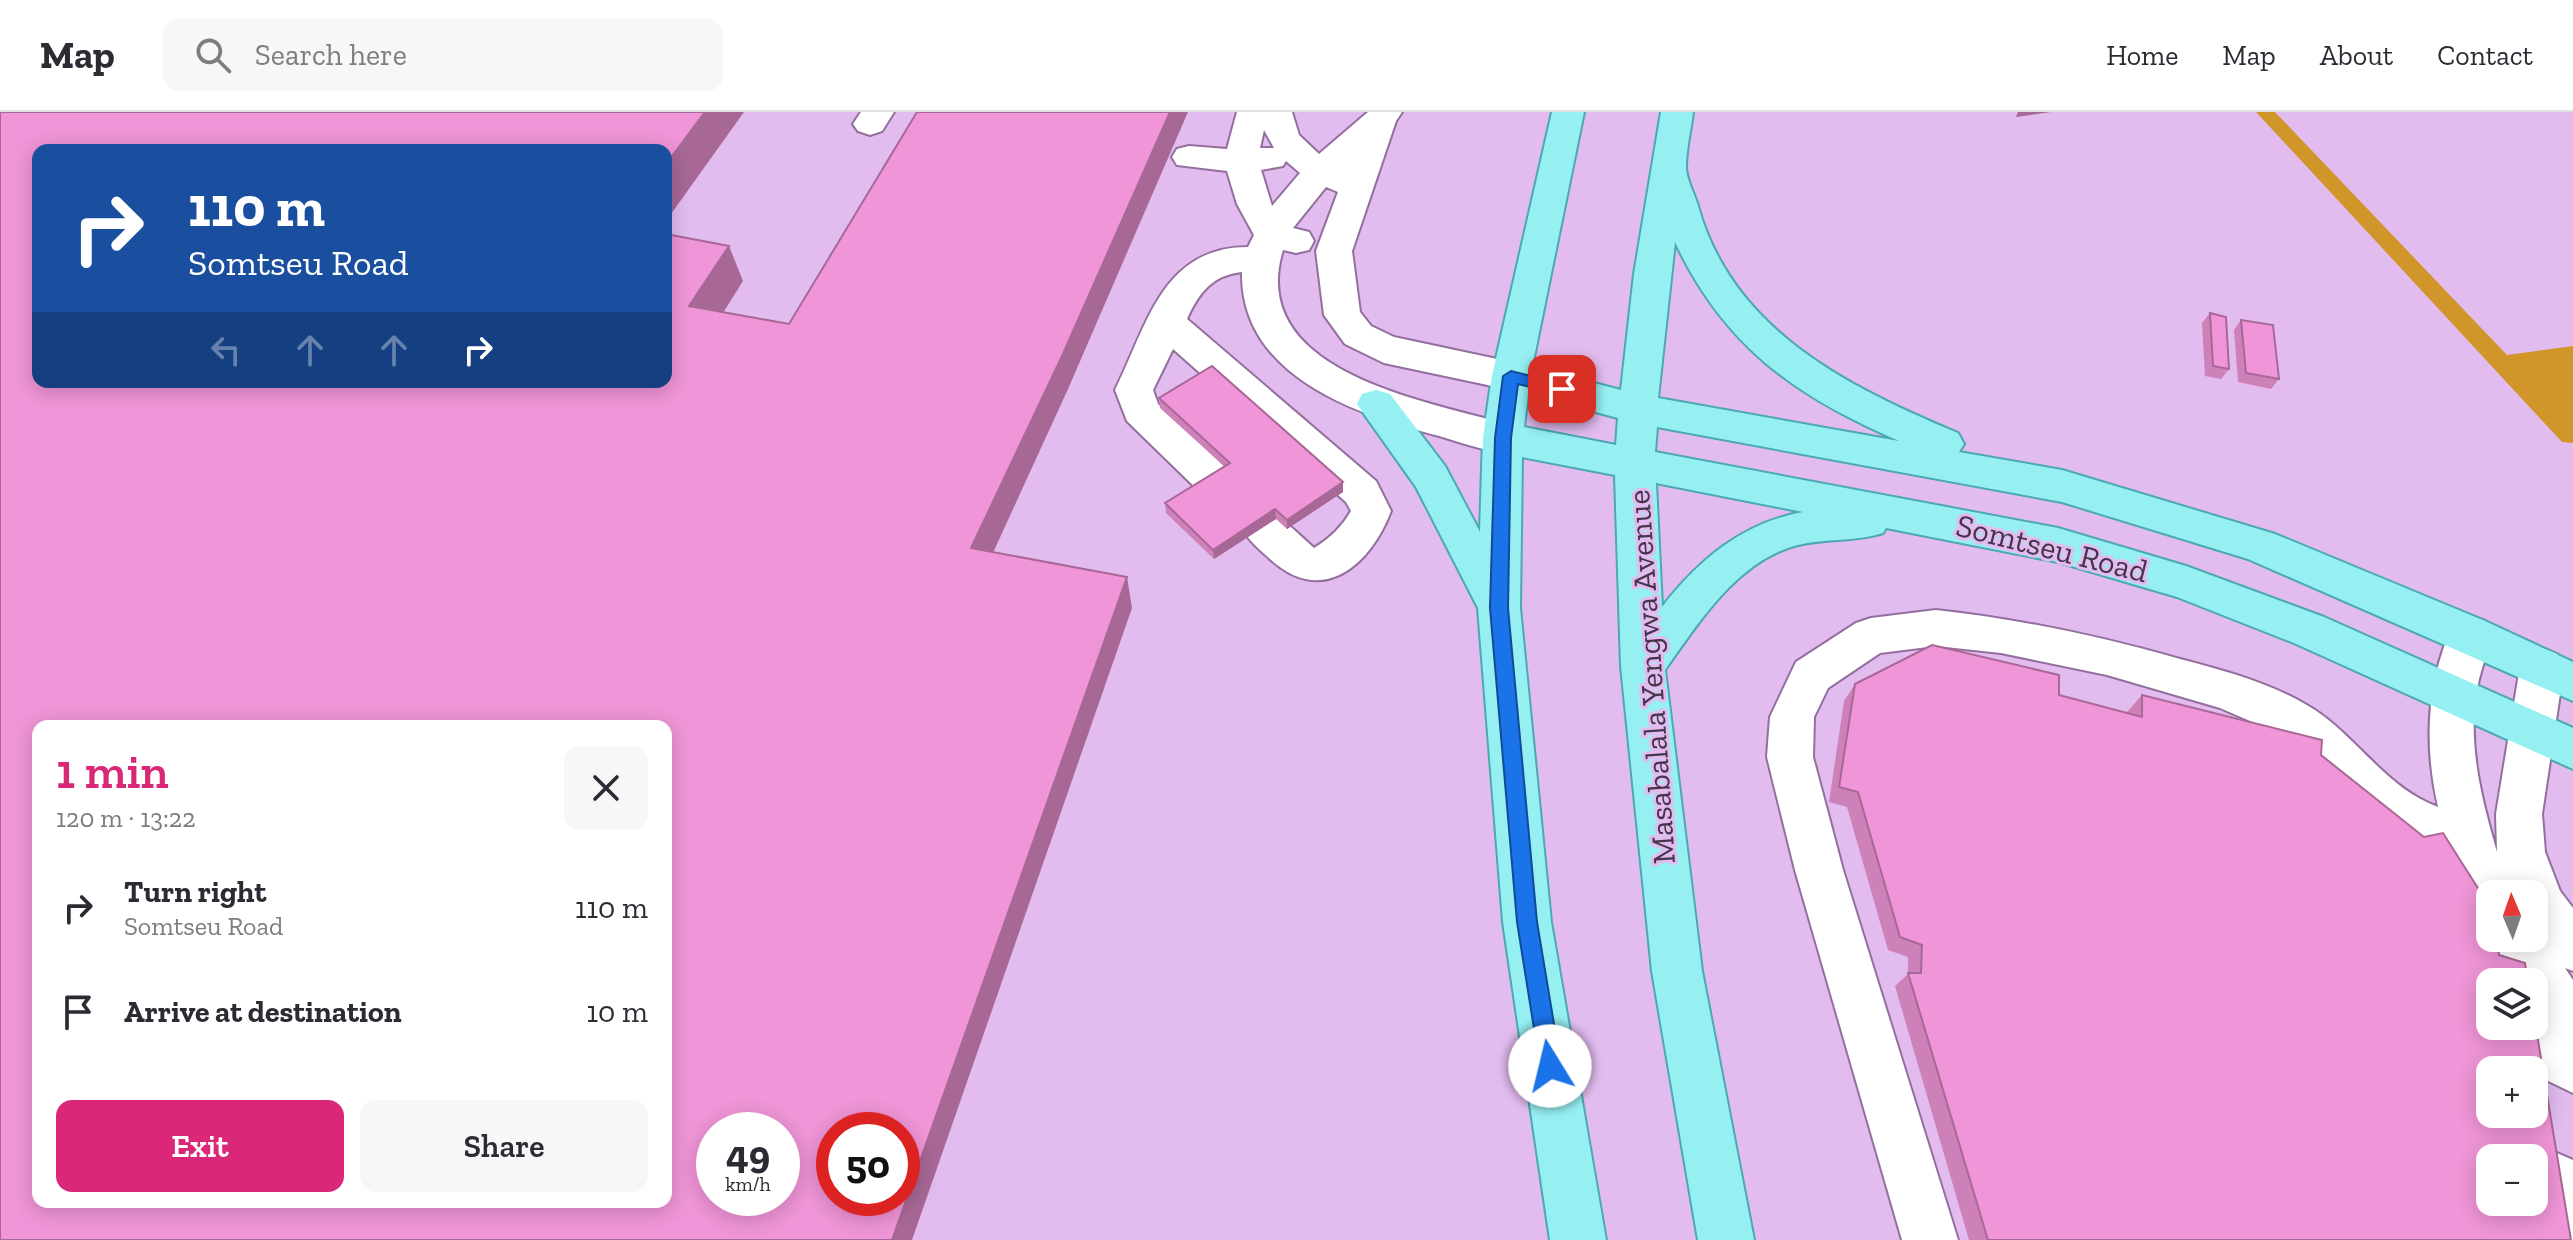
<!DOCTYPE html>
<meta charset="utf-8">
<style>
body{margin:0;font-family:"Zilla Slab",serif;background:#f7f7f7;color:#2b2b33;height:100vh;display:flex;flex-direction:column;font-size:30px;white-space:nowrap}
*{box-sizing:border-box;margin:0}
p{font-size:26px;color:#7c7c81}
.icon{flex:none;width:44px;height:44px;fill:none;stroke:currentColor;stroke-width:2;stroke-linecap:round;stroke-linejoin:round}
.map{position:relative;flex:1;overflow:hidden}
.details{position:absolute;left:32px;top:608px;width:640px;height:488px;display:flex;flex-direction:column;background:#fff;border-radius:16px;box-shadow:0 4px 20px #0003}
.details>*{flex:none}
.banner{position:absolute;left:32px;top:32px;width:640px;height:244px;border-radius:16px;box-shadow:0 4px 20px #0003;background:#1a4fa0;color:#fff;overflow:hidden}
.needle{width:52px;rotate:358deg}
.controls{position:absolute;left:2476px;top:768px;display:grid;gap:16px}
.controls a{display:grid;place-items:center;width:72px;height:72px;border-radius:16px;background:#fff;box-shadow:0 4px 20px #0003;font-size:40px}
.speed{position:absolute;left:696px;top:1000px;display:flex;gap:16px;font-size:40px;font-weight:700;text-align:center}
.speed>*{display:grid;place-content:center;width:104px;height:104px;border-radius:50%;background:#fff;box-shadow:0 4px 20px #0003;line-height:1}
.speed small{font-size:20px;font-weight:400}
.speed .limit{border:12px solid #d22;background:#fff;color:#111}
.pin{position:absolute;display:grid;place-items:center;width:68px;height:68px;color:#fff;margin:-34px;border-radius:16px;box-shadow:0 4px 12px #0006}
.me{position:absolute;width:88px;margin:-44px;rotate:351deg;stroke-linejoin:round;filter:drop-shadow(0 0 6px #0008)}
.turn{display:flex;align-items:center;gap:28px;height:168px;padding:0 24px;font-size:36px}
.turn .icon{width:104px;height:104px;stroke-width:2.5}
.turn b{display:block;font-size:56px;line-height:68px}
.lanes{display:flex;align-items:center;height:76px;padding:0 24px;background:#0003;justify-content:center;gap:40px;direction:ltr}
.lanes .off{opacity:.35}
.round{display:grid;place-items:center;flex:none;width:84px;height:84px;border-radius:16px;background:#f7f7f7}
.head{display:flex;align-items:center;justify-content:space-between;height:136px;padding:0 24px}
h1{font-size:48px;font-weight:600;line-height:60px;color:#db2777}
.button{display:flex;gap:16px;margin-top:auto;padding:16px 24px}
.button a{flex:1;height:92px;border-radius:16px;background:#db2777;color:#fff;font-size:32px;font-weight:600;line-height:92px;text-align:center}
.button a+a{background:#f7f7f7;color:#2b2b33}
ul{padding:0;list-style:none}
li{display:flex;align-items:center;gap:24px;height:104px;padding:0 24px}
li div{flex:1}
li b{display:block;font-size:30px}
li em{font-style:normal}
header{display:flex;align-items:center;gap:48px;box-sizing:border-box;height:112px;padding:0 40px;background:#fff;border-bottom:2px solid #e1e1e2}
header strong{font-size:38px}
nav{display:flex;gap:44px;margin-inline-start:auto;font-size:28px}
.search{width:560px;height:72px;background:#f7f7f7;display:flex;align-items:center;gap:20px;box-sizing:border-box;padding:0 28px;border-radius:16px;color:#7c7c81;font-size:30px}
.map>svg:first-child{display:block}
.green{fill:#d0962a}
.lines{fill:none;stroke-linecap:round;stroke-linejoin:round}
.minor-casing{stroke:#936f9e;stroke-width:4}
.major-casing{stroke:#4ca8b2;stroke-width:4}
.minor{fill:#fff;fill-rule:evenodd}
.major{fill:#96f0f2;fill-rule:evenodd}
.wall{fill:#ce80b9}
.shaded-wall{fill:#a86896}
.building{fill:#f095d7;stroke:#a86896;stroke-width:2;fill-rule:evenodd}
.route{fill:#1a73e8;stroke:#114b97;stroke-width:2}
.labels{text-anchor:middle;stroke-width:6;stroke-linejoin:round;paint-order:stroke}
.street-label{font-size:32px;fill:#45354a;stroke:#e2bcef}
</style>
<header>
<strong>Map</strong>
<div class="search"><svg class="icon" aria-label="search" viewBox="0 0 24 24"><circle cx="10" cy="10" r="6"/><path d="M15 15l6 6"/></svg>Search here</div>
<nav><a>Home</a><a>Map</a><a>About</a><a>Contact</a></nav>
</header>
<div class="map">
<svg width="2573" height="1128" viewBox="0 0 2573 1128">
<rect width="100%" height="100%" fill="#e2bcef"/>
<!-- green -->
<path class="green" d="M2256 0H2275L2507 243 2573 234V331L2562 330Z"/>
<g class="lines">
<defs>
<path id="minor" d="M861 0H894L882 19 870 23 858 19 853 12Z
M1237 0H1292L1299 23 1319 42 1368 0H1402L1396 9 1352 139 1360 200 1371 214 1394 225 1511 250 1524 254 1530 264 1524 274 1511 278 1384 251 1345 232 1324 203 1316 139 1338 80 1326 75 1293 116 1309 120 1314 129 1309 138 1296 141 1283 138C1244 264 1438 291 1517 315L1523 326 1517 337C1493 344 1464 331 1439 324 1357 303 1240 264 1242 160 1213 163 1199 180 1187 207L1376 369 1391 399C1370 454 1322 495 1270 447 1259 437 1249 429 1241 415L1247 404C1276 394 1293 418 1314 436 1329 427 1342 415 1351 399L1346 390 1173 237 1153 278 1158 292 1229 359 1235 370 1229 381 1215 386 1201 381 1127 309 1115 278C1147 214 1162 135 1248 135L1254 123 1237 92 1227 59 1177 53 1172 45 1177 37 1189 34 1227 37ZM1264 18 1274 36H1260ZM1286 49 1300 61 1272 94 1261 58 1283 54Z
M1936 498C2019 507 2099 524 2180 547 2222 558 2267 570 2305 592 2355 620 2383 675 2438 695 2424 633 2426 568 2455 509L2470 504 2485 509 2492 522C2487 542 2479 562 2476 582 2468 635 2482 689 2497 740L2496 702 2520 555 2527 542 2542 536 2557 542 2564 555 2542 702 2545 740 2560 779 2573 796V859L2565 856 2573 868V981L2534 962V958C2517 954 2507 930 2501 914H2534V870H2516L2490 826H2534V782H2513L2498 741 2513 782H2490V808L2473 801 2451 743 2391 720 2366 704 2298 637 2273 619 2220 596 2107 563 2001 541 1936 534 1880 541 1828 576 1814 605 1813 645 1843 758 1958 1128H1902L1795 758 1767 645 1770 605 1796 550 1856 511 1871 506Z
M2557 1041 2573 1048V1128H2550C2540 1104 2527 1074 2538 1049Z"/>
<path id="major" d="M1552 0H1584L1532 255 1621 278 1634 162 1661 0H1693C1691 18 1686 37 1686 54 1685 65 1695 83 1698 94 1732 218 1848 275 1958 321L1964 332 1959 340 2062 358 2275 422 2485 509 2573 550V589L2248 447 2062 390 1657 315 1655 340 2058 416 2186 454 2324 505 2573 616V657L2294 531 2177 485 2058 450 1886 416 1883 421C1856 430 1826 426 1798 433 1738 448 1699 510 1665 558L1702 859 1754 1128H1698L1652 859 1621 554 1615 363 1522 345 1520 496 1551 810 1606 1128H1550L1503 810 1478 496 1416 375 1357 292 1362 282 1376 278 1390 282 1445 354 1480 420 1483 326 1492 264ZM1675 130C1724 234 1795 284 1899 329L1658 286ZM1528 282 1618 306 1616 333 1524 315ZM1656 371 1803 400C1742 411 1699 448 1662 495Z"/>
</defs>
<!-- minor casing -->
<use href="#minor" class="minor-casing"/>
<!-- major casing -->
<use href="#major" class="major-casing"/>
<!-- minor -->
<use href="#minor" class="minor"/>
<!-- major -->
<use href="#major" class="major"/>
</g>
<!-- wall -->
<path class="wall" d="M2210 201 2229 257 2221 267 2205 264 2202 211Z
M2241 208 2279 267 2271 277 2238 270 2234 218Z
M1159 286 1343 380 1287 417 1276 407 1214 447 1166 401 1165 391 1224 354 1160 296Z
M1855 572 2059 583 2126 601 2142 583 2321 643 2499 843 2571 1128H1969L1895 874 1908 862V845L1888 838 1847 695 1829 690 1844 589Z"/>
<!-- shaded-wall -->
<path class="shaded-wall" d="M705 0H744L666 109V52Z
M1170 0H1188L1068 277 981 467 971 436Z
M2018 0H2051L2016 5Z
M729 134 743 169 706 228 689 194Z
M1343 370V380L1287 417V408Z
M1275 397 1276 407 1214 447 1213 438Z
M1127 465 1132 496 912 1128H892Z"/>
<!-- building -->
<path class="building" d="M0 0H705L666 52V38H38V270H666V122L729 134 689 194 789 212 917 0H1170L1062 244 971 436 1127 465 892 1128H0ZM38 614H666V1090H38ZM714 1018H782V1086H714ZM834 1018H902V1086H834Z
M2210 201 2226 205 2229 257 2213 254Z
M2241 208 2273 213 2279 267 2246 261Z
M1212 254 1343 370 1287 408 1275 397 1213 438 1165 391 1230 351 1159 286Z
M1932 533 2059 563V583L2142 605V583L2322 628 2321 643 2424 725 2443 721 2490 795V826H2497L2499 843 2525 851 2528 870H2490V914H2534V904L2571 1128H1988L1908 861H1921L1922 833 1900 825 1858 680 1839 675 1855 572ZM2490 958H2534V1002H2490ZM2490 1046H2534V1090H2490Z"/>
<!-- route -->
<path class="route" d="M1511 259 1567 273 1570 277 1562 283 1518 272 1511 326 1508 496 1537 810 1561 954 1558 962 1550 965 1543 962 1540 954 1517 810 1490 496 1495 326 1503 264Z"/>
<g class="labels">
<!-- street labels -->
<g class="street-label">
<text transform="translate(2052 436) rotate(14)" y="11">Somtseu Road</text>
<text transform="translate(1651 565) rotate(-94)" y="11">Masabalala Yengwa Avenue</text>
</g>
</g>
</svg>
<div class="controls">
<a><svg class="needle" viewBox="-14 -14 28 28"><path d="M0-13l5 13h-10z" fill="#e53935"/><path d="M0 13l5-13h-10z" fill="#7c7c81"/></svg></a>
<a><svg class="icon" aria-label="layers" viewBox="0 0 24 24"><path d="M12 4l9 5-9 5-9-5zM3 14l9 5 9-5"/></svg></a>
<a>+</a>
<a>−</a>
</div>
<div class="speed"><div>49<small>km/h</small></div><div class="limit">50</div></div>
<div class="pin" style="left:1562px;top:277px;background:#d93025"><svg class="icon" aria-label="arrive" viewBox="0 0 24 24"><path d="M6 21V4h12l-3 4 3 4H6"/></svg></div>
<svg class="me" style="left:1550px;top:954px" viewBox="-20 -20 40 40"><circle r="19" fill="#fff"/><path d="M0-13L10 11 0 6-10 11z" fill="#1a73e8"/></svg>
<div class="banner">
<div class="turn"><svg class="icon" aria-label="right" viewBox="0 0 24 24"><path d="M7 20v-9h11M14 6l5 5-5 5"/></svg><div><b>110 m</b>Somtseu Road</div></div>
<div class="lanes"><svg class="icon off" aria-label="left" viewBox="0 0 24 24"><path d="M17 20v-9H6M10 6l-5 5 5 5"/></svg><svg class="icon off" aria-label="ahead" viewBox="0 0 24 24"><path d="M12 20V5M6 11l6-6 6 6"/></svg><svg class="icon off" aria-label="ahead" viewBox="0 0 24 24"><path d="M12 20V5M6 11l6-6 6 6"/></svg><svg class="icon" aria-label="right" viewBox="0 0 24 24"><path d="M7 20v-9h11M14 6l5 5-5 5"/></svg></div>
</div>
<section class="details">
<div class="head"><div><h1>1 min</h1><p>120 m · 13:22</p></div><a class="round"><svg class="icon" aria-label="close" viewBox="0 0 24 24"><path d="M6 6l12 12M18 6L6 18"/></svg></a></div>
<ul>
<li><svg class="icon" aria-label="right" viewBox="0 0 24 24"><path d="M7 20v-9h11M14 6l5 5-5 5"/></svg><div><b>Turn right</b><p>Somtseu Road</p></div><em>110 m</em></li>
<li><svg class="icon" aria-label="arrive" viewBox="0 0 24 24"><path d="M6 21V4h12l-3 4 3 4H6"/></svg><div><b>Arrive at destination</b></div><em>10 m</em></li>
</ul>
<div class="button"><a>Exit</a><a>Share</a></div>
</section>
</div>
